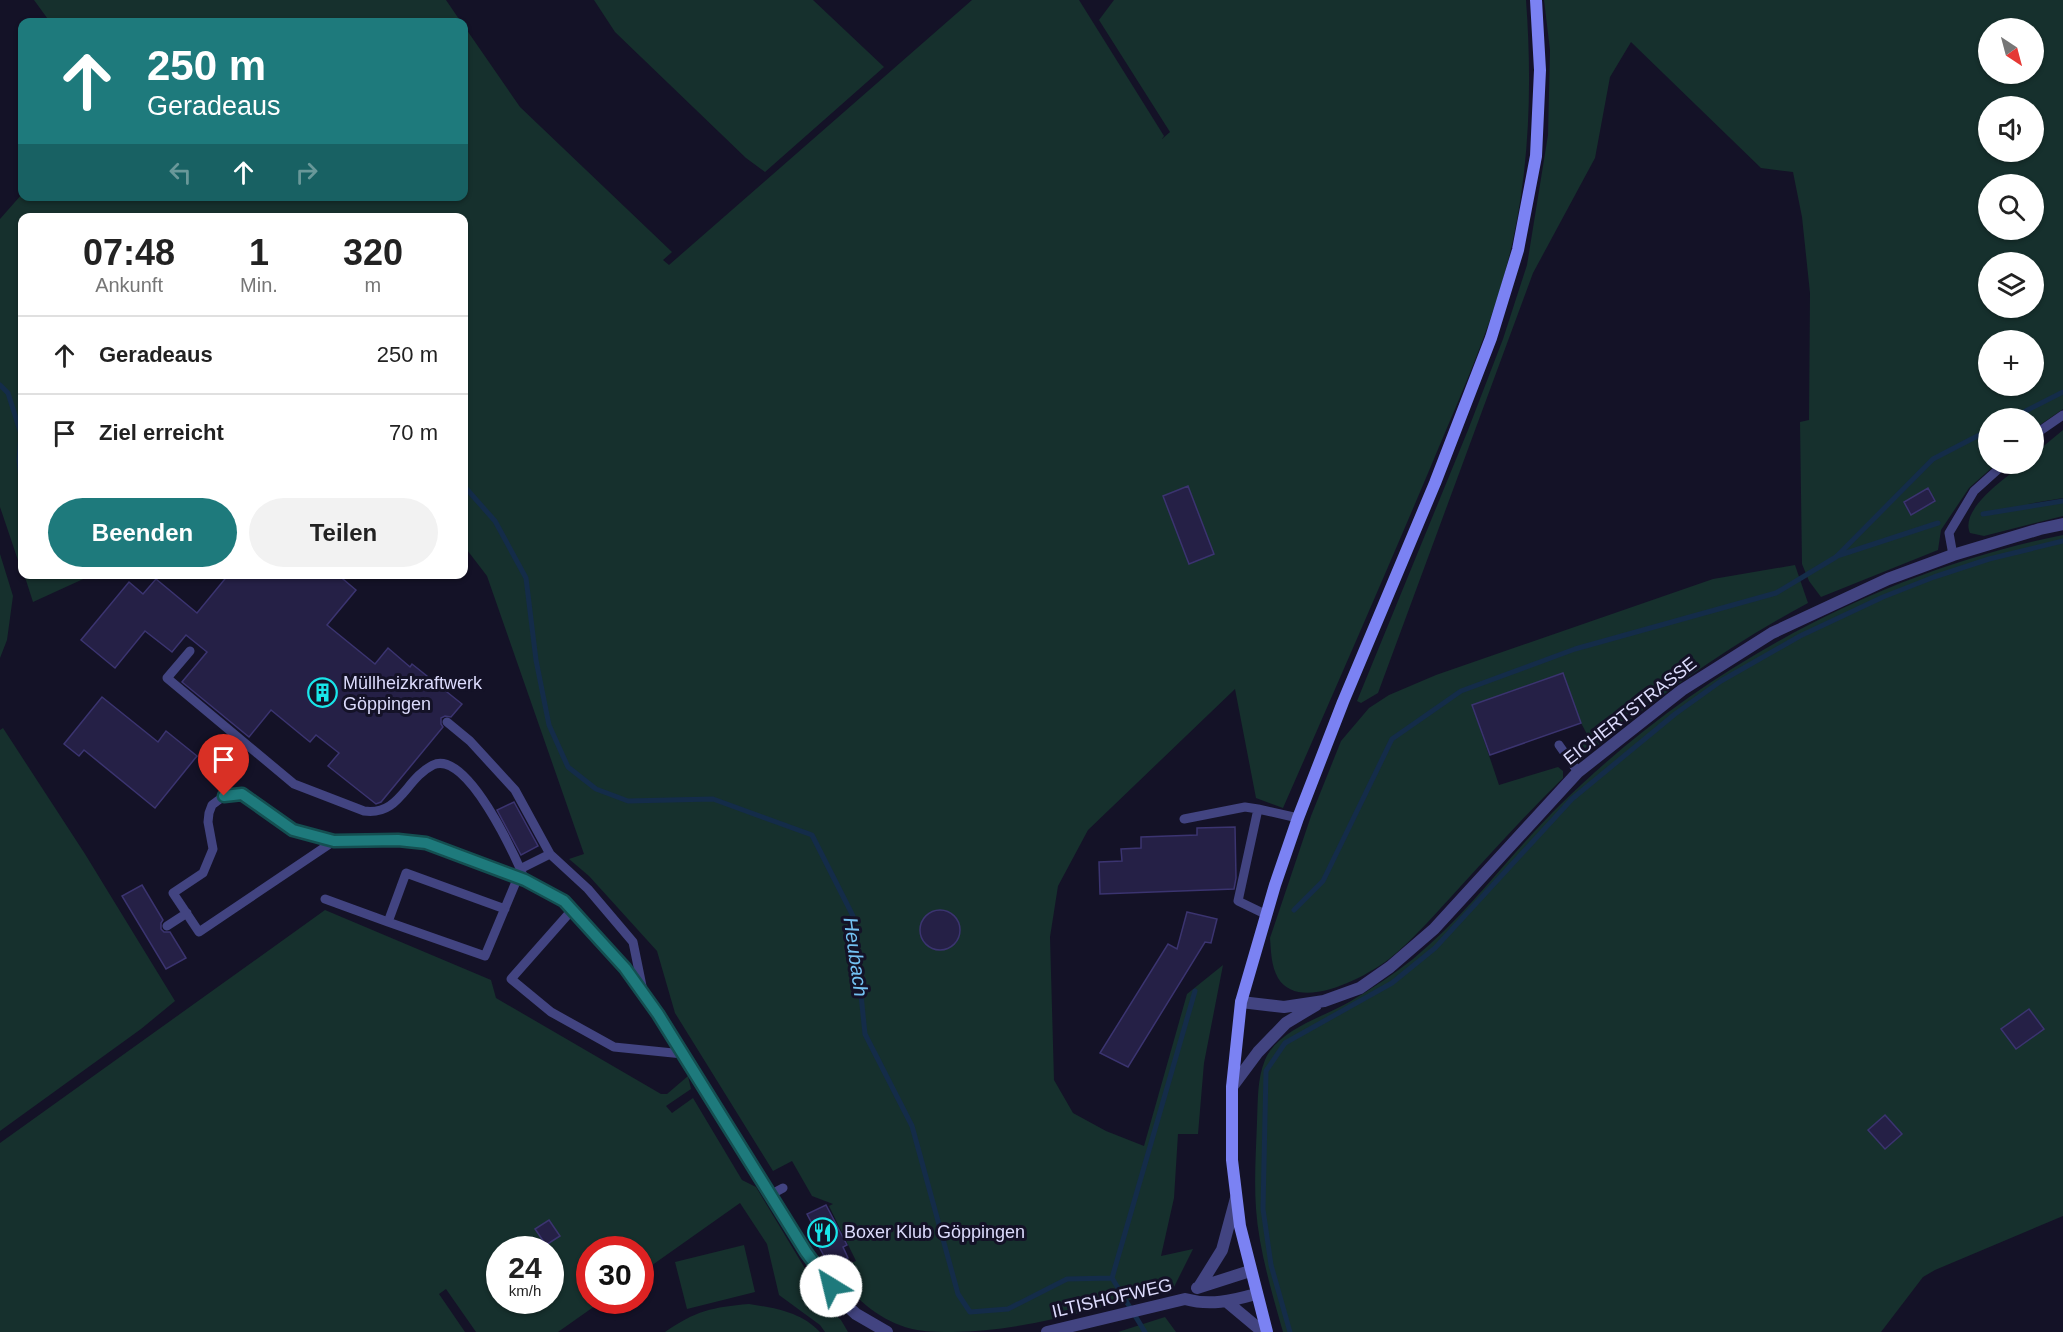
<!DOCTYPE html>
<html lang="de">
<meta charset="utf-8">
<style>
body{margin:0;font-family:Arial,sans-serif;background:#f2f2f2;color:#222;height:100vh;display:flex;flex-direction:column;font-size:22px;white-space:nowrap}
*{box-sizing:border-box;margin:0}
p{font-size:20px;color:#767676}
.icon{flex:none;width:33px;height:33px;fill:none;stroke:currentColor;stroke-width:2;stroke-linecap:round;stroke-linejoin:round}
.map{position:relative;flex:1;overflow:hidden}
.details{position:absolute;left:18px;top:213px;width:450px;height:366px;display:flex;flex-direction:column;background:#fff;border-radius:12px;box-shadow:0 2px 4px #0004}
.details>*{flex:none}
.top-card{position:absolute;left:18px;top:18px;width:450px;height:183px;border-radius:12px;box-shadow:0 2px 4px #0004;background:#1e7a7c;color:#fff;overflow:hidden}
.needle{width:39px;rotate:144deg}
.buttons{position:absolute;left:1978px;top:18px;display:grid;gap:12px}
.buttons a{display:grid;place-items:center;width:66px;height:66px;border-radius:50%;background:#fff;box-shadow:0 2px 4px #0004;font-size:30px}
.speed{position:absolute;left:486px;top:1236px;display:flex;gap:12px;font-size:30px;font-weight:700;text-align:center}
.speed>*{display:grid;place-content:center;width:78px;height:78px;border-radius:50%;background:#fff;box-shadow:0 2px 4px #0004;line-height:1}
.speed small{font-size:15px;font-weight:400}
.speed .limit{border:9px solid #d22;background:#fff;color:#111}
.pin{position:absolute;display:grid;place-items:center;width:51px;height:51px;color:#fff;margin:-62px -26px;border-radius:50% 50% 50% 0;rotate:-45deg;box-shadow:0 0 6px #0007}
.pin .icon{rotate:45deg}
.me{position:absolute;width:66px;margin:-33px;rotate:324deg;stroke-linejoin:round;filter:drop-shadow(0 0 4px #0008)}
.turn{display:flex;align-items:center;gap:21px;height:126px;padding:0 30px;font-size:27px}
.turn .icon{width:78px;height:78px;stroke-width:2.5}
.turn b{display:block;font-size:42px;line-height:51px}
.lanes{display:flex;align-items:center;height:57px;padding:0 30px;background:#0003;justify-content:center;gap:30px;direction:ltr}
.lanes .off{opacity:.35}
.eta{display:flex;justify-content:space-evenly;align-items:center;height:102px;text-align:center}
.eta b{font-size:36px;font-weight:700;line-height:42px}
.action{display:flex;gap:12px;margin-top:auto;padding:12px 30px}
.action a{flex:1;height:69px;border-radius:36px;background:#1e7a7c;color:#fff;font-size:24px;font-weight:700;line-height:69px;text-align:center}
.action a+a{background:#f2f2f2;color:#222}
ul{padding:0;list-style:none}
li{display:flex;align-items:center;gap:18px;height:78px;padding:0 30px;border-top:2px solid #e0e0e0}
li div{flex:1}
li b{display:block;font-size:22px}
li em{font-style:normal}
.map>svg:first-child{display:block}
.green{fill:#16302d;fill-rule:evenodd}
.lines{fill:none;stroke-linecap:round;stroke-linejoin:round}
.stream{stroke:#142c49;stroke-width:5}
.building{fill:#252046;stroke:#3b3470;stroke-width:1.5}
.service{stroke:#424481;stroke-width:9}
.minor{stroke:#424481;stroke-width:12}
.tertiary{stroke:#424481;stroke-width:12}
.secondary{stroke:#7b82f3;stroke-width:12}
.route-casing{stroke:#144f51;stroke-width:15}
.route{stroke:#1e7a7c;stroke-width:10}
.labels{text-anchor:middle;stroke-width:6;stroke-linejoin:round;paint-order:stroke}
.poi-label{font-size:18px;fill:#dcdbfc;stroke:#141227;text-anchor:start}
.street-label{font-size:18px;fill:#dcdbfc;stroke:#141227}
.water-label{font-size:20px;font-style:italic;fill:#73c1f2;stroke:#141227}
</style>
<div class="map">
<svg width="2063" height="1332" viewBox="0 0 2063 1332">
<rect width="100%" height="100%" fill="#141227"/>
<!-- green -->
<path class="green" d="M34 0H446L461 22H50Z
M594 0H813L884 67 765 172 746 158 615 32Z
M972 0H1079L1164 136 1162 139 1170 132 1099 20 1114 0H1526C1532 80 1530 161 1513 240 1496 318 1462 392 1431 466 1383 580 1333 694 1283 808L1256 798 1235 689 1088 830 1058 886 1050 937 1054 1080 1073 1113 1106 1131 1144 1146 1187 994 1223 965 1204 1063 1198 1134H1178L1174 1198 1161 1256 1193 1249 1173 1289C1103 1306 1024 1332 953 1332 941 1332 929 1332 917 1330 886 1324 862 1305 842 1281L849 1264 856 1261 829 1206 833 1204 812 1196 792 1161 773 1171 675 1013 657 951 589 876 569 859 584 854 487 576 464 546V218H22V572L0 507V219L22 194V196H464V26L520 107 672 252 663 260 669 265ZM1188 486 1214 554 1190 564 1163 496Z
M1544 0H2063V409L2034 429V418H1989V464H1996L1969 488 1941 530 1938 550 1821 597 1809 581 1802 564 1800 422 1809 420 1810 293 1802 217 1793 172 1761 168 1631 42 1610 77 1595 158 1533 273 1378 693 1361 703 1357 701 1468 430 1503 339 1527 265 1548 135 1550 50ZM1989 28H2034V74H1989ZM1989 106H2034V152H1989ZM1989 184H2034V230H1989ZM1989 262H2034V308H1989ZM1989 340H2034V386H1989Z
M2063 430V498L2028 504 2063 501V516L1984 536 1970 533C1959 509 2007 477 2023 464H2034V454Z
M2063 535V1216L1935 1270 1923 1277 1881 1332H1283C1272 1293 1259 1250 1256 1209 1254 1180 1256 1151 1257 1122 1258 1101 1257 1079 1265 1060 1278 1029 1324 1017 1351 1001 1373 988 1394 974 1413 959 1468 914 1510 854 1561 804 1697 670 1875 573 2063 535Z
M0 554 13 596 7 640 0 658Z
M1795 565 1808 603C1730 645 1658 696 1590 752L1582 756 1574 752V746L1588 736 1581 723 1563 673 1472 705 1499 785 1558 767 1563 771V778C1527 813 1494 850 1460 887 1437 912 1415 938 1389 959 1366 977 1299 1013 1278 978 1271 966 1271 951 1270 938L1311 816 1341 741 1369 708 1389 695 1436 675 1713 579Z
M24 574H92V575L33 602Z
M3 728 85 854 175 1001 141 1029 0 1131V730Z
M325 910 491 980 496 998 661 1094H667L688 1076 691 1089 666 1106 672 1113 693 1098 742 1180 756 1187 830 1310 841 1320 848 1332H825L820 1325 779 1295 767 1244 740 1203 641 1273 640 1250H590V1300L602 1301 558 1332H476L446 1289 439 1294 465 1332H0V1143ZM500 1250H550V1300H500Z
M744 1245 755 1292 687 1309 675 1262Z
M749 1304C775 1308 801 1312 820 1332H665C695 1311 713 1307 749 1304Z
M1165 1317 1176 1332H1118Z"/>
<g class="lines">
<!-- stream -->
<path class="stream" d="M0 385 8 393 21 434 19 460 22 490
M2012 418 2063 392
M464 486 495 521 526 578 536 660 549 725 568 767 596 789 628 801 713 799 812 835 853 916 865 1034 912 1126 958 1294 970 1312 1008 1309 1067 1279 1112 1278 1145 1332
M1983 514 2063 501
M1837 556 1938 523
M1294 910 1323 881 1392 739 1461 691 1575 649 1776 593 1836 557 1933 459 1989 430
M1112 1278 1195 991
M1290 1332 1271 1265 1263 1209 1266 1071 1285 1043 1392 983 1435 948 1572 799 1675 714 1721 681 1800 636 1883 597 1934 577 1989 559 2063 541"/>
</g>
<!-- building -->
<path class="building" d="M1188 486 1214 554 1189 564 1163 496Z
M1928 488 1935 501 1911 515 1904 502Z
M229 574H337L356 590 327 625 375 664 388 648 410 667 412 664 462 704 451 717 445 716 441 718V724L443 727 381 802 376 804 328 766 339 753 316 735 310 742 271 710 249 737 182 682 207 652 186 635 172 652 145 631 115 668 81 640 129 582 143 594 156 579 197 613Z
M1563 673 1581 723 1490 755 1472 705Z
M102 697 158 742 166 731 197 756 155 808 84 750 79 756 64 744Z
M514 802 538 846 521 855 497 810Z
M1235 827 1236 878 1234 889 1100 894 1099 862 1122 861 1121 849 1141 848V837L1197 835V828Z
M142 885 163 920 161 923V929L164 932H170L186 958 166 969 122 896Z
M920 930a20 20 0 1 1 40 0a20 20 0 1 1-40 0Z
M1187 912 1217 919 1211 943 1205 942 1128 1067 1100 1053 1168 944 1177 949Z
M2029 1009 2044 1029 2016 1049 2001 1029Z
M1885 1115 1902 1134 1885 1149 1868 1130Z
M826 1205 847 1245 843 1247 848 1258 833 1265 828 1255 824 1256 815 1239 819 1237 807 1214Z
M549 1220 560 1236 546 1245 535 1229Z"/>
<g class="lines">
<!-- service -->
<path class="service" d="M2034 435 2063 415
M1953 555 1949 533 1974 491 2004 464
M190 651 167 678 294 784 364 811C400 816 405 779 433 765 467 749 515 856 525 880
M447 722 470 741 515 790 550 854
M1559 745 1578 772
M1184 819 1245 807 1258 809
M334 841 199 932 173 893 203 873 213 849 208 822 209 813 212 805 224 796 242 794 293 829 334 841 397 840
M520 869 550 854 588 889 633 942 643 991
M325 899 388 922
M505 909 406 873 388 922 485 956 518 877
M572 910 511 979 551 1012 614 1047 683 1054
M1267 915 1238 901 1258 809 1298 818
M167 926 187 913
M770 1195 783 1188"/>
<!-- minor -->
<path class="minor" d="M397 840 426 843 525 880 564 901 625 968 658 1014 806 1252 843 1302 856 1314 887 1332
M1199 1287 1222 1250 1236 1198
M1197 1288 1250 1271
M1227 1302 1263 1332
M1047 1332 1185 1299C1210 1306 1231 1301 1256 1294"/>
<!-- tertiary -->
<path class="tertiary" d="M1241 1002 1284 1007 1324 1001 1360 988 1390 967 1434 929 1578 772 1682 690 1772 633 1888 579 1953 555 2040 529 2063 524
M1232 1087 1258 1052 1286 1023 1316 1005"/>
<!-- secondary -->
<path class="secondary" d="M1267 1332 1240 1226 1232 1160V1087L1241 1002 1275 885 1298 818 1343 702 1435 483 1491 338 1518 250 1536 156 1540 70 1536 0"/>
</g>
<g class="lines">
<defs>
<path id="route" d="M224 796 242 794 293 830 334 841 398 840 426 843 525 880 564 901 625 968 658 1014 806 1252 831 1286"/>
</defs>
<!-- route casing -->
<use href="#route" class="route-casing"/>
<!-- route -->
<use href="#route" class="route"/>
</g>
<!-- icons -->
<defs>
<symbol id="building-ring" viewBox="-11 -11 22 22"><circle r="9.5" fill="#141227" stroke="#19e6ea" stroke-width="1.5"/><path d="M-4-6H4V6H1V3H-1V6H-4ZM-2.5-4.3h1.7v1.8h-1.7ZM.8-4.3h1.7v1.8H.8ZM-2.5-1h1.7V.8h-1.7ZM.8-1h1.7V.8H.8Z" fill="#19e6ea"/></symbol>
<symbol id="restaurant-ring" viewBox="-11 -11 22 22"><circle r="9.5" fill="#141227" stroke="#19e6ea" stroke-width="1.5"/><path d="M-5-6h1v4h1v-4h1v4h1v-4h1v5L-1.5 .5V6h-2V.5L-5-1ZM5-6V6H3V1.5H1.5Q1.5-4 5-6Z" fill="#19e6ea"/></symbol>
</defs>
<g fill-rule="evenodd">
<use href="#building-ring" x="306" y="676" width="33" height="33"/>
<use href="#restaurant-ring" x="806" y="1216" width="33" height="33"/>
</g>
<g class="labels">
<!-- poi labels -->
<g class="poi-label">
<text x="343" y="689">Müllheizkraftwerk<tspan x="343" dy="21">Göppingen</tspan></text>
<text x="844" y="1238">Boxer Klub Göppingen</text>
</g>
<!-- street labels -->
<g class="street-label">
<text transform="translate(1630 711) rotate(-38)" y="6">EICHERTSTRASSE</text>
<text transform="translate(1112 1298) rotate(-13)" y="6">ILTISHOFWEG</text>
</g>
<!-- water labels -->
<g class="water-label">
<text transform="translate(856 957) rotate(82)" y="7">Heubach</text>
</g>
</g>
</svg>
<div class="buttons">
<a><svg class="needle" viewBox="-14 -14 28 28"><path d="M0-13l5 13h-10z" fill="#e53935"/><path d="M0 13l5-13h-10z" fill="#767676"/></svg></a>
<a><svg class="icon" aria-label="sound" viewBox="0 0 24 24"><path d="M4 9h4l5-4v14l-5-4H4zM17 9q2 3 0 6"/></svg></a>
<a><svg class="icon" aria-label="search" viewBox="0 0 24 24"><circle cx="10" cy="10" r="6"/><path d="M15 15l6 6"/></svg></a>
<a><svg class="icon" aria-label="layers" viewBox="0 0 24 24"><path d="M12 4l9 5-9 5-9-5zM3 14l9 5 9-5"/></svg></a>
<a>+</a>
<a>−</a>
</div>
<div class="speed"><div>24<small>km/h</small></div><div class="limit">30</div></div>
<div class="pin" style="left:224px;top:796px;background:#d93025"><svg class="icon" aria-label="arrive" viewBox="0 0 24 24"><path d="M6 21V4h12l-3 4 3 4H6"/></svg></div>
<svg class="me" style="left:831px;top:1286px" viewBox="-20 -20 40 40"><circle r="19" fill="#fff"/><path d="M0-13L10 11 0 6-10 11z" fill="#1e7a7c"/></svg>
<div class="top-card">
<div class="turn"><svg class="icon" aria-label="ahead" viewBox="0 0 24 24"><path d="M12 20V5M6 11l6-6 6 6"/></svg><div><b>250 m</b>Geradeaus</div></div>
<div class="lanes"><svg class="icon off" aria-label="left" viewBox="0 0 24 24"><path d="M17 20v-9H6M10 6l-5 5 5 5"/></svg><svg class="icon" aria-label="ahead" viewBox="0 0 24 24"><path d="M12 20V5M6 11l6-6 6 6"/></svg><svg class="icon off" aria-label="right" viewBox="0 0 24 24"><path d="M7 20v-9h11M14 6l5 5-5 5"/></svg></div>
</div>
<section class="details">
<div class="eta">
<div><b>07:48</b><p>Ankunft</p></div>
<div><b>1</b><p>Min.</p></div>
<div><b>320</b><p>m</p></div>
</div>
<ul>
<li><svg class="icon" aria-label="ahead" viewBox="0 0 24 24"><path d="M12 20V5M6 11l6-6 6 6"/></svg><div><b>Geradeaus</b></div><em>250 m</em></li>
<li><svg class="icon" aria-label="arrive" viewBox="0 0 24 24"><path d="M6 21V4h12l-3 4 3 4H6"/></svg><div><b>Ziel erreicht</b></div><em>70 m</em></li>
</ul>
<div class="action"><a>Beenden</a><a>Teilen</a></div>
</section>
</div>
